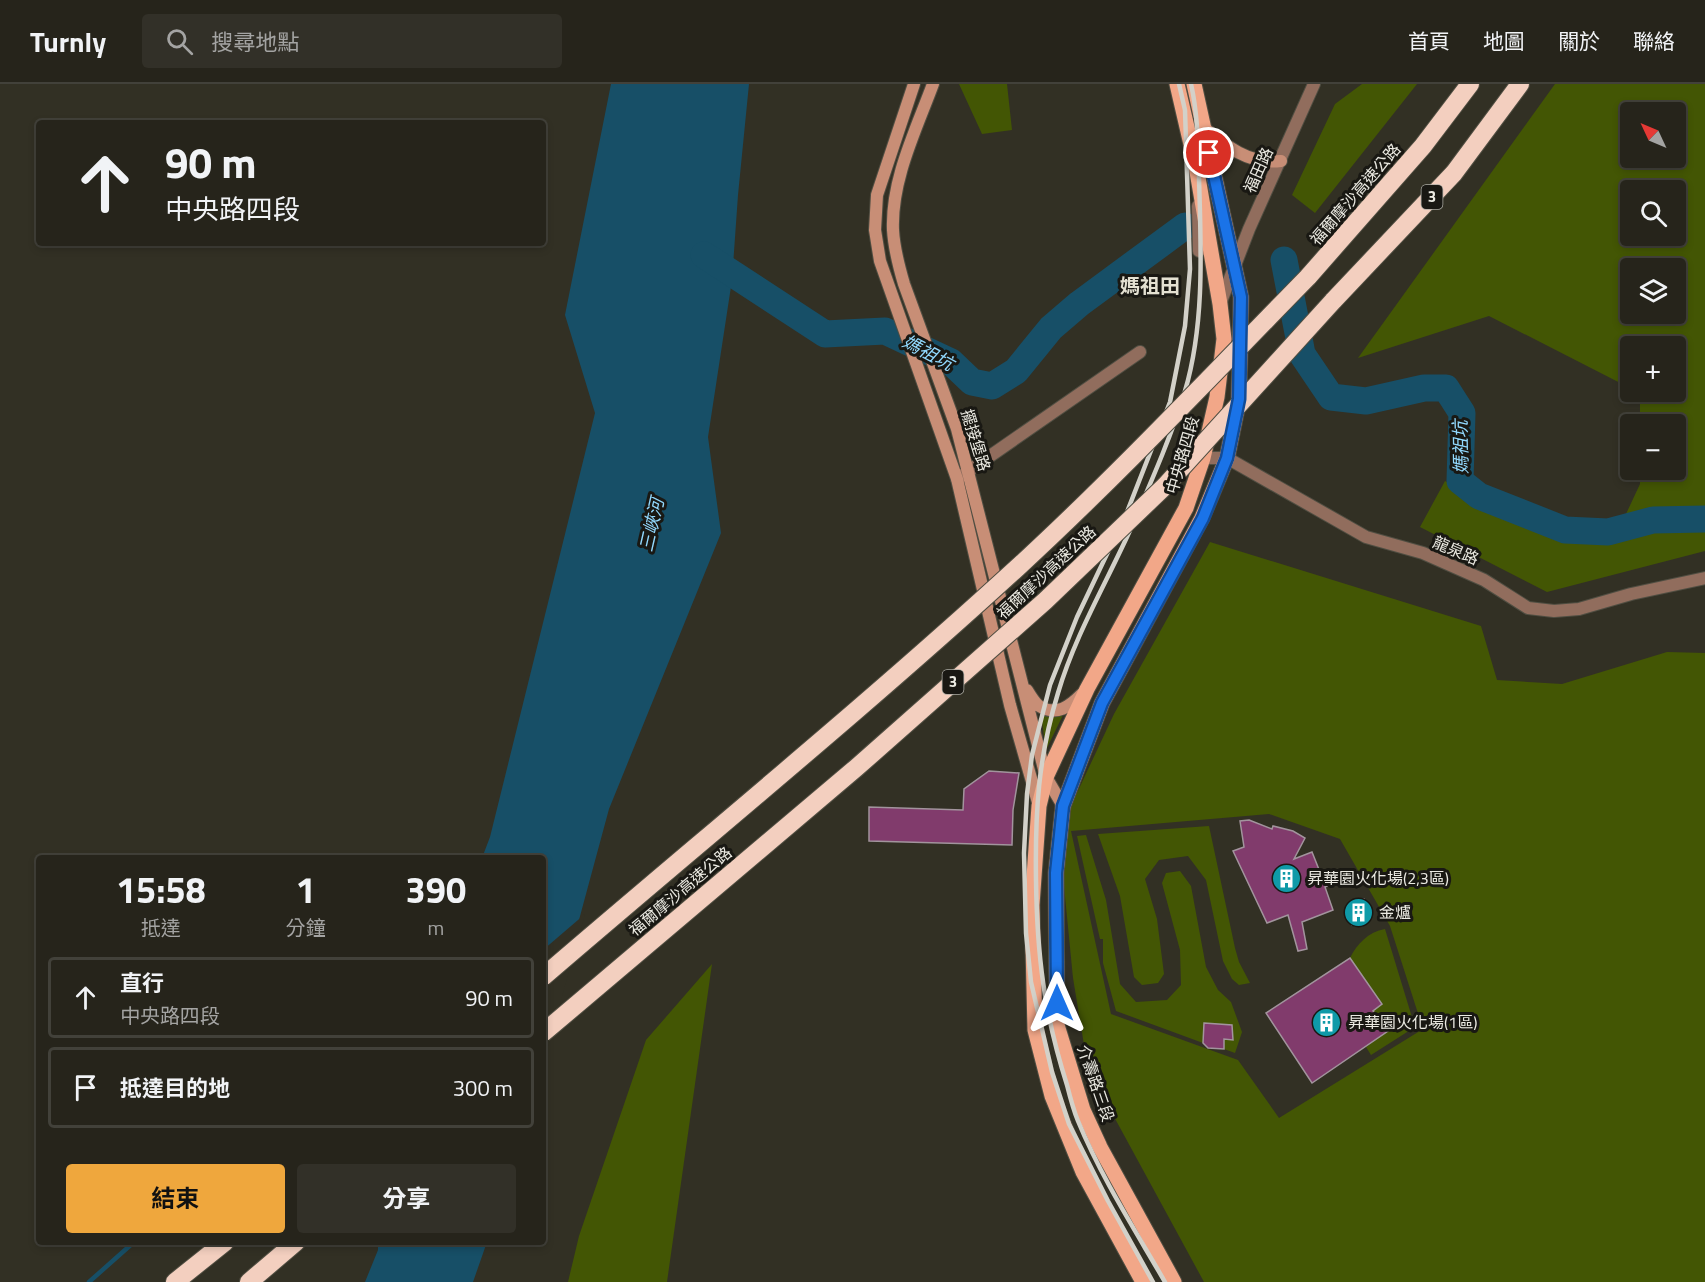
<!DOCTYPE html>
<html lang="zh-TW">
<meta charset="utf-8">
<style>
body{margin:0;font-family:"Titillium Web","Noto Sans TC",sans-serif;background:#323028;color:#f1f3f6;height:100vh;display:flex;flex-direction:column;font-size:22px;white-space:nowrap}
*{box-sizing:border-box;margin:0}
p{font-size:20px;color:#a4a4a3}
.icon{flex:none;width:33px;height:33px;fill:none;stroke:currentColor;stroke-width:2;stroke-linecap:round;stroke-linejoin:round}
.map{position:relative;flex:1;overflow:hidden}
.drawer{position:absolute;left:36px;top:771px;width:510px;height:390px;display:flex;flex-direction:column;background:#26241b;border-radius:6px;box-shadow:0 3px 9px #0003,0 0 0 2px #42413a}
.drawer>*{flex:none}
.guide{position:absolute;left:36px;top:36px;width:510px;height:126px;border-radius:6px;box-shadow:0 3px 9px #0003,0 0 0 2px #42413a;background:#26241b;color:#f1f3f6;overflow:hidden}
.needle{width:39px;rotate:314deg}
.tools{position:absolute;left:1620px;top:18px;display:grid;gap:12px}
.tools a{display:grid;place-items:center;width:66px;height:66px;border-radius:6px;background:#26241b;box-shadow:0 3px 9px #0003,0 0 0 2px #42413a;font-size:30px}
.pin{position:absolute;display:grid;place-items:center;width:51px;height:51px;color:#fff;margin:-26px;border:3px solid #fff;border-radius:50%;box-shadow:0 2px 6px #0007}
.me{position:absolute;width:66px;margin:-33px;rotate:0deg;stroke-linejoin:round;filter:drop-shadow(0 0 4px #0008)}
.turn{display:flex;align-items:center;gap:21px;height:126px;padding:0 30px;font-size:27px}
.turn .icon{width:78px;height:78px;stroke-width:2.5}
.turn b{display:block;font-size:42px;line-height:51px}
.eta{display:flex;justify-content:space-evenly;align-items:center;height:102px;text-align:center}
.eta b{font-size:36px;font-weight:700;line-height:42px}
.button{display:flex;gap:12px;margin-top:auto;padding:12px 30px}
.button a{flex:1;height:69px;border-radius:6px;background:#efa73d;color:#111;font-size:24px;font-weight:700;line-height:69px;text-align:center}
.button a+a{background:#323028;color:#f1f3f6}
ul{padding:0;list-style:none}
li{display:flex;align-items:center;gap:18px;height:81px;margin:0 12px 9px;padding:0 18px;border:3px solid #42413a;border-radius:6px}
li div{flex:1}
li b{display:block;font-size:22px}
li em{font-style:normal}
header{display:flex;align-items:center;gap:36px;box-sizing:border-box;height:84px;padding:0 30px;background:#26241b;border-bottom:2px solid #42413a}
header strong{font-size:28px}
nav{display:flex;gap:33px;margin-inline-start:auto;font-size:21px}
.search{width:420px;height:54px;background:#323028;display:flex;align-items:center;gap:15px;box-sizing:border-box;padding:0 21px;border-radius:6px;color:#a4a4a3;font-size:22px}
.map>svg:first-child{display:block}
.green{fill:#435604;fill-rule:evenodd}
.water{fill:#174f67}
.pier{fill:#323024}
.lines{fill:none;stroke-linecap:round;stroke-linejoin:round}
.stream{stroke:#174f67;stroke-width:4.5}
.river{stroke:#174f67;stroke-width:27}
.building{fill:#813b6c;stroke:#a2949d;stroke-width:1.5}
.street-casing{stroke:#504e42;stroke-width:14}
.secondary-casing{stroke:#504e42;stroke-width:14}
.primary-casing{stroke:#504e42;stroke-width:17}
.highway-casing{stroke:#504e42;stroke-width:20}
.street{stroke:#916d5d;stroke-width:12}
.secondary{stroke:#c88e76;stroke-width:12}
.primary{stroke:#f2a788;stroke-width:15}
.highway{stroke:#f3cfbf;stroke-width:18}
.rail{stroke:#d3d1c9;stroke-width:4.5}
.highway-bridge-casing{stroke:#504e42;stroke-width:20;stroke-linecap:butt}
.highway-bridge{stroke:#f3cfbf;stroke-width:18}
.route-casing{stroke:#114b97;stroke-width:15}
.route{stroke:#1a73e8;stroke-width:10}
.labels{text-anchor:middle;stroke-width:6;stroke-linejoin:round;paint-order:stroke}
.shield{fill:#191813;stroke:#acaba4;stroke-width:1.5}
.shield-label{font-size:15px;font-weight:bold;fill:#ebeae2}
.street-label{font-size:16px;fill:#ebeae2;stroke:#191813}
.poi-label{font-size:16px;fill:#ebeae2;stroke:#191813;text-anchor:start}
.water-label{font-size:18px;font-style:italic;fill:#92d9fe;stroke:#191813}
.quarter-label{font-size:20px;font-weight:bold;fill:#e4e1d2;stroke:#191813}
</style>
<header>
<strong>Turnly</strong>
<div class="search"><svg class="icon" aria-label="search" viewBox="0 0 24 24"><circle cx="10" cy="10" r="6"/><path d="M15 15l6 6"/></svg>搜尋地點</div>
<nav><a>首頁</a><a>地圖</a><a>關於</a><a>聯絡</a></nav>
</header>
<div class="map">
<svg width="1705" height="1198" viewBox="0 0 1705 1198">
<rect width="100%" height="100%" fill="#323024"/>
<!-- green -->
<path class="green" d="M959 0H1007L1012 46 982 50Z
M1362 0H1417L1315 129 1292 111 1335 20Z
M1555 0H1705V467L1547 508 1420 443 1445 397 1519 438 1612 460 1640 400V386H1676V340H1640V309L1638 308H1676V262H1630V304L1489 232 1358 274ZM1676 28V74H1630V28ZM1676 106V152H1630V106ZM1676 184V230H1630V184Z
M1210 458 1481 542 1497 596 1562 600 1667 568 1705 569V1198H1204L1088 985 1073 894 1063 792 1068 728 1114 630ZM1269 730 1340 755 1390 842 1423 945 1279 1034 1238 976 1111 930 1071 747Z
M1041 631H1063L1046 666Z
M1209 742 1235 864 1239 878 1250 899 1239 901 1232 895 1223 877 1206 796 1188 772 1159 776 1145 795 1157 835 1164 890 1158 899 1142 901 1134 893 1120 812 1098 750Z
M1086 751 1106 816 1120 900 1136 918 1167 916 1181 901 1180 866 1162 799 1166 789 1180 787 1191 802 1206 883 1218 906 1231 918 1242 948 1235 969 1224 965V955L1233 956 1231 941 1204 939 1203 959 1116 927 1103 879V855H1100L1077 752Z
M1385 845 1415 943 1371 971 1366 963 1388 947 1373 927 1382 920 1350 874C1357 860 1368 848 1385 845Z
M712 880 667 1198H568L579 1152 646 956Z"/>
<!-- water -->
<path class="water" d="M611 0H749L738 111 732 196 708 353 721 449 609 725 543 969V774H482L490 753 595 329 565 231Z
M378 1158H487L473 1198H365L378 1166Z"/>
<!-- pier -->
<path class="pier" d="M585 830 546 970 543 972V866Z"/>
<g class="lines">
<!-- stream -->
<path class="stream" d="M89 1198 134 1158"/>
<!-- river -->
<path class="river" d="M704 171 825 250 885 247 951 278 972 298 992 302 1016 287 1051 244 1079 220 1185 142
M1284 176 1302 270 1331 313 1366 317 1424 304H1446L1462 329 1460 397 1479 412 1565 446 1608 448 1653 436 1705 435"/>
</g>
<!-- building -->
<path class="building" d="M989 687 1019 689 1013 726 1012 761 869 757V723L963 726 964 705Z
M1249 736 1272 745 1273 742 1293 747 1305 754 1294 775 1312 768 1320 788 1323 787 1329 801 1325 803 1333 826 1302 838 1307 865 1298 867 1288 831 1267 839 1233 767 1244 763 1240 737Z
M1364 815 1370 835 1352 841 1347 821Z
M1350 874 1382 920 1373 927 1388 947 1312 999 1266 929Z
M1204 939 1232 941 1233 956 1224 955V965L1208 964 1203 959Z"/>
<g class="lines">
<defs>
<path id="street" d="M1198 122 1199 167
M1220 220 1249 145 1314 0
M1203 374H1227L1366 453 1423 469 1484 496 1528 524 1554 527 1579 525 1631 510 1705 494
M957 395 1140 268"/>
<path id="secondary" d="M914 0 877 111 875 146 880 177 957 395 1010 621 1039 722
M933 0C916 46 891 96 893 146 894 164 899 183 904 200L957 345 1046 693 1063 722
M1203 43C1226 62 1249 81 1281 77
M1027 606C1030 611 1035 619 1039 622 1057 633 1070 622 1082 610"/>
<path id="primary" d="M1143 1198 1083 1088 1052 1012 1035 946 1032 821 1039 722 1046 693 1087 605 1186 424 1203 374 1217 313 1224 255 1220 220 1196 82 1177 0
M1174 1198 1100 1063 1083 1026 1057 941 1056 789 1063 722 1102 619 1202 434 1227 374 1239 315 1241 213 1194 0"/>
<path id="highway" d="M1308 193 1423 62 1470 0
M1333 217 1454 89 1520 0
M175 1198 225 1158
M249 1198 296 1158"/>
</defs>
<!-- street casing -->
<use href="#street" class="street-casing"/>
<!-- secondary casing -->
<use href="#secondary" class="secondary-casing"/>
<!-- primary casing -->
<use href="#primary" class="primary-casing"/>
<!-- highway casing -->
<use href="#highway" class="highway-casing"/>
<!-- street -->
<use href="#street" class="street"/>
<!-- secondary -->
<use href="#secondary" class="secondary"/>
<!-- primary -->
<use href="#primary" class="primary"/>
<!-- highway -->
<use href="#highway" class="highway"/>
<!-- rail -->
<path class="rail" d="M1153 1198 1108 1117 1069 1040 1052 988 1031 898 1026 849 1024 769 1027 710 1032 671 1050 601 1077 533 1127 428 1170 318 1185 242 1190 185 1185 26 1179 0
M1165 1198C1135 1146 1101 1093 1078 1037 1073 1025 1070 1013 1067 1001 1044 929 1037 871 1036 796 1035 729 1038 674 1058 609 1075 551 1107 498 1132 442 1151 398 1171 353 1185 307 1205 239 1201 164 1199 94 1198 62 1198 31 1191 0"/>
<defs>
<path id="highway-bridge" d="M543 893C701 757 863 625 1017 484 1118 391 1212 291 1308 193
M543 949 856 684 1045 517 1165 402 1333 217"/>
</defs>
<!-- highway-bridge casing -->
<use href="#highway-bridge" class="highway-bridge-casing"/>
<!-- highway-bridge -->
<use href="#highway-bridge" class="highway-bridge"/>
</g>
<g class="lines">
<defs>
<path id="route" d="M1057 919 1056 789 1063 722 1102 619 1203 434 1227 374 1239 315 1241 213 1209 69"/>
</defs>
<!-- route casing -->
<use href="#route" class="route-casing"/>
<!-- route -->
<use href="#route" class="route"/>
</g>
<!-- icons -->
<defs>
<symbol id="building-disc" viewBox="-11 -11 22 22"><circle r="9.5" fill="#0f9aa8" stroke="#191813"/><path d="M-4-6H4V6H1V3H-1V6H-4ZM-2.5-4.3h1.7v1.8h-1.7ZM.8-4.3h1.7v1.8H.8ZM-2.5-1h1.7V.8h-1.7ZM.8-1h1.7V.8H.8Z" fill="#fff"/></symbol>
</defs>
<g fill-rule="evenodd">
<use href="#building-disc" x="1270" y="778" width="33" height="33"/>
<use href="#building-disc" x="1342" y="812" width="33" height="33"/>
<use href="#building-disc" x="1310" y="922" width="33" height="33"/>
</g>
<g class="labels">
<!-- shield labels -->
<g class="shield">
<rect x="1421.5" y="101" width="21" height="24" rx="4.5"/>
<rect x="942.5" y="586" width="21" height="24" rx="4.5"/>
</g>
<g class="shield-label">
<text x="1432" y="118">3</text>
<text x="953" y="603">3</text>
</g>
<!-- street labels -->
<g class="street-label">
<text transform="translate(1258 86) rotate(-66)" y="6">福田路</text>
<text transform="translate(1355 110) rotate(-49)" y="6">福爾摩沙高速公路</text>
<text transform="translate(976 356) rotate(73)" y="6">擺接堡路</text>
<text transform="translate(1182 371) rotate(-74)" y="6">中央路四段</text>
<text transform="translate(1456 466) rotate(23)" y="6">龍泉路</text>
<text transform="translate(1046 488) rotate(-43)" y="6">福爾摩沙高速公路</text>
<text transform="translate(680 807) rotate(-40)" y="6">福爾摩沙高速公路</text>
<text transform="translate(1096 999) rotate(71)" y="6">介壽路三段</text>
</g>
<!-- poi labels -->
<g class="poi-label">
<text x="1307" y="800">昇華園火化場(2,3區)</text>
<text x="1379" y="834">金爐</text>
<text x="1348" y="944">昇華園火化場(1區)</text>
</g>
<!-- water labels -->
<g class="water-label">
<text transform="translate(928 269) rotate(28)" y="6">媽祖坑</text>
<text transform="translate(1461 363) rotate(-91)" y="6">媽祖坑</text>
<text transform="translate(652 441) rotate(-77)" y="6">三峽河</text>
</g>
<!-- quarter labels -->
<g class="quarter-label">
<text x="1150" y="209">媽祖田</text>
</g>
</g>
</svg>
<div class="tools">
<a><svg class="needle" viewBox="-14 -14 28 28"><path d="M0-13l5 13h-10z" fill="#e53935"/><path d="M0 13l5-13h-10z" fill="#a4a4a3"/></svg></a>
<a><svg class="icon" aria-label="search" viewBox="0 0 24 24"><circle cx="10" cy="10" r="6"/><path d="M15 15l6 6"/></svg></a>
<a><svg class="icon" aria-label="layers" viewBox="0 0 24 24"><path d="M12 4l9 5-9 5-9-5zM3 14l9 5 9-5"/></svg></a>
<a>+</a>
<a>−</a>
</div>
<div class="pin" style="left:1209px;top:69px;background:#d93025"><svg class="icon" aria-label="arrive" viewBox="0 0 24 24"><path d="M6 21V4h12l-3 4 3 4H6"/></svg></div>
<svg class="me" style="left:1057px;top:919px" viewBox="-20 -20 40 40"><path d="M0-17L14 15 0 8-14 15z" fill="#1a73e8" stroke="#fff" stroke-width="4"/></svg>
<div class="guide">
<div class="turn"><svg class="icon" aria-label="ahead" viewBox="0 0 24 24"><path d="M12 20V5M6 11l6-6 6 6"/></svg><div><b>90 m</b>中央路四段</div></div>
</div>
<section class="drawer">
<div class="eta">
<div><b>15:58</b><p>抵達</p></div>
<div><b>1</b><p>分鐘</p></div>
<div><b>390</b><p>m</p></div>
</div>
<ul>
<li><svg class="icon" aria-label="ahead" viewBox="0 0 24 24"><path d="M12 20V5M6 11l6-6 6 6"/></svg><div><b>直行</b><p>中央路四段</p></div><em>90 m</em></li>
<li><svg class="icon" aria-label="arrive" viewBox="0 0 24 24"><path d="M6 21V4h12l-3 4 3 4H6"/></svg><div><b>抵達目的地</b></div><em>300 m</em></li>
</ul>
<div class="button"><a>結束</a><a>分享</a></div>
</section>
</div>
